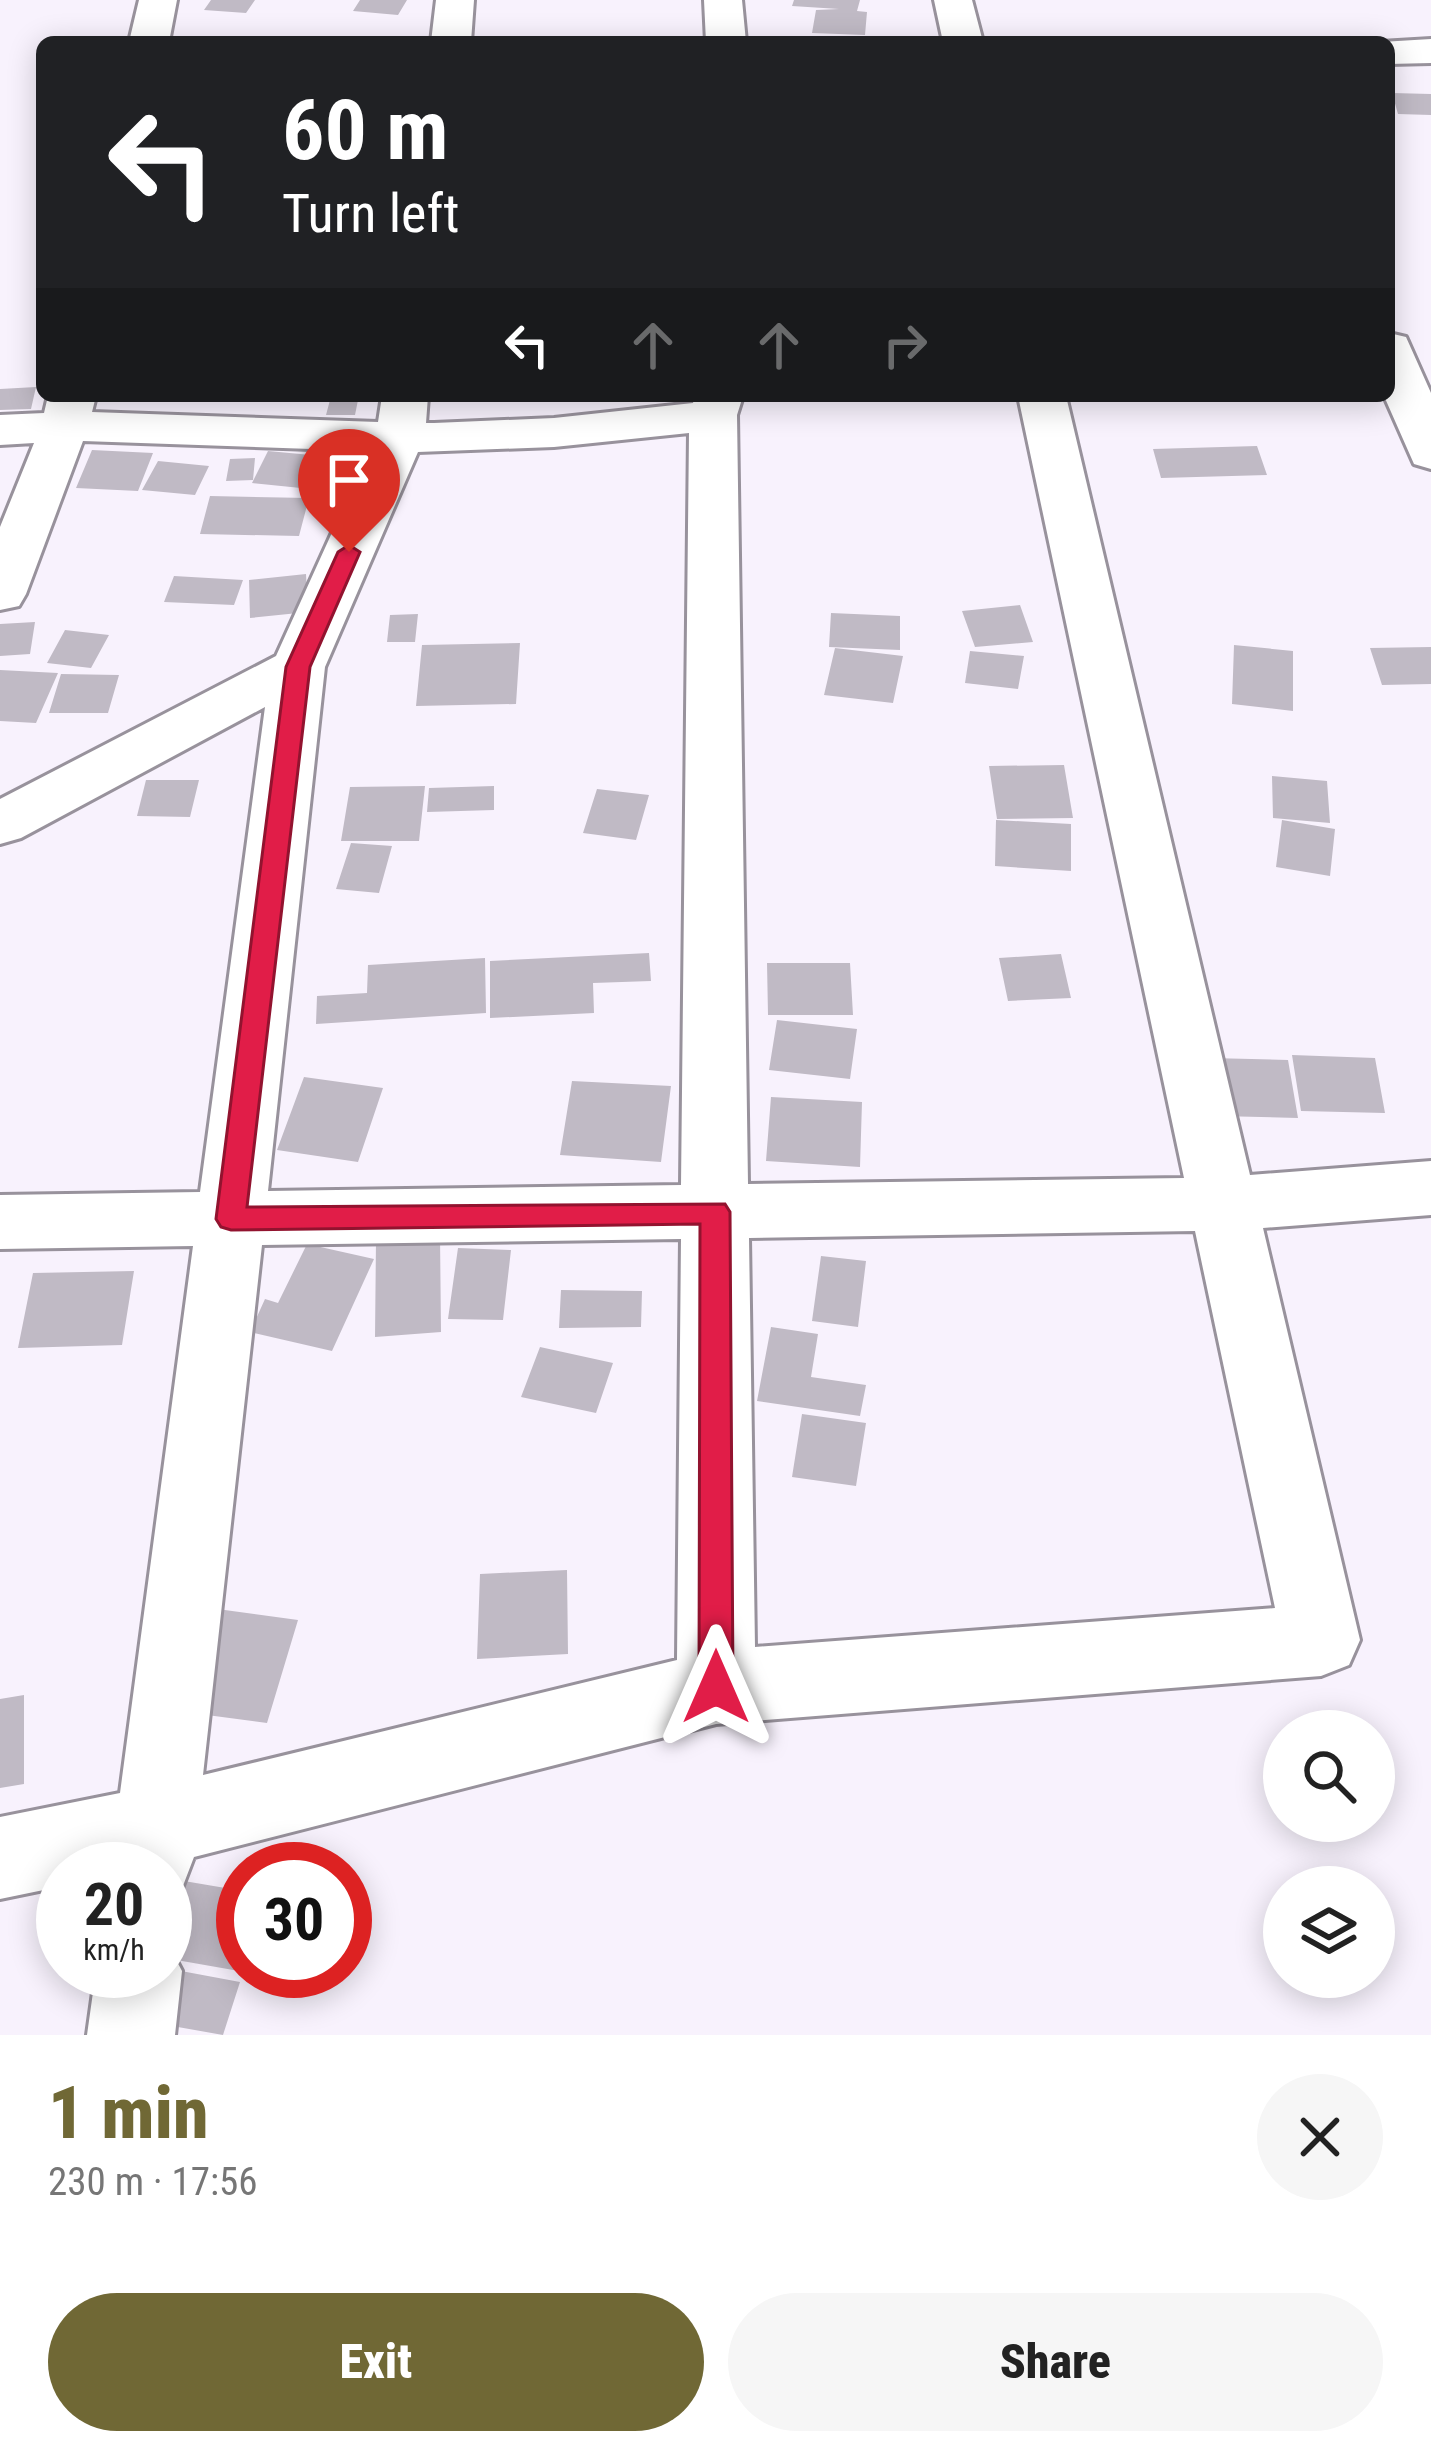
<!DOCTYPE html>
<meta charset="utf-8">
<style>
body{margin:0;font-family:"Roboto Condensed",sans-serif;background:#f6f6f6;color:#222;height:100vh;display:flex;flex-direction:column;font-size:45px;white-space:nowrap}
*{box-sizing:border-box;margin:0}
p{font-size:39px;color:#767676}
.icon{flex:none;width:66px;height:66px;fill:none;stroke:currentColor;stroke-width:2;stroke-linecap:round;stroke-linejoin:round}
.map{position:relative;height:2035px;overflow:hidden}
.panel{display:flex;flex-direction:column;background:#fff;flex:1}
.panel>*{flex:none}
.top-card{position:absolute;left:36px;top:36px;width:1359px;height:366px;border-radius:18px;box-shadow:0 6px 30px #0003;background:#202124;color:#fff;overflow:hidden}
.tools{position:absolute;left:1263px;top:1710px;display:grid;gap:24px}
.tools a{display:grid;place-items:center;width:132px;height:132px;border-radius:50%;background:#fff;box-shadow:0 6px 30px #0003;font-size:60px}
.speed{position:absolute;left:36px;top:1842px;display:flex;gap:24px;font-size:60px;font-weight:700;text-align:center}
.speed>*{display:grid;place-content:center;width:156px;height:156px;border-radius:50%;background:#fff;box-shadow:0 6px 30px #0003;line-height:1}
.speed small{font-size:30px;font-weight:400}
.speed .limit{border:18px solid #d22;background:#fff;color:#111}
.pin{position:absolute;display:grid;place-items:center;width:102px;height:102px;color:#fff;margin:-123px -51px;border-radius:50% 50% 50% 0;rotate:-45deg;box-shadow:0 0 12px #0007}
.pin .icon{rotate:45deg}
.me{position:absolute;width:132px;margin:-66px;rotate:0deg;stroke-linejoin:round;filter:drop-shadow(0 0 9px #0008)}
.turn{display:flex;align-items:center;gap:42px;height:252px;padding:0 48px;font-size:54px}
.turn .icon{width:156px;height:156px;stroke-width:2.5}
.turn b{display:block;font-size:84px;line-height:102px}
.lanes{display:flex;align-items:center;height:114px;padding:0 48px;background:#0003;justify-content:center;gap:60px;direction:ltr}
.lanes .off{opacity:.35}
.round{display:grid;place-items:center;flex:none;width:126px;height:126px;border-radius:63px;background:#f6f6f6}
.headline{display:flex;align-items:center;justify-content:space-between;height:204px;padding:0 48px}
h1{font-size:72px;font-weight:800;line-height:90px;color:#706835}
.cta{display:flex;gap:24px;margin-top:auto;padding:24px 48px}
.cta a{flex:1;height:138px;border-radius:72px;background:#706835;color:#fff;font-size:48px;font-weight:800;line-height:138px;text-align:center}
.cta a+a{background:#f6f6f6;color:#222}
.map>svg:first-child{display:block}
.building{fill:#c0bac5}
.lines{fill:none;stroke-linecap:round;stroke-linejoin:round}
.minor-casing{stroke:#98929c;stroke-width:6}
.minor{fill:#fff;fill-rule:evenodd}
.route{fill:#e11d48;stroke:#92132f;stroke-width:3}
</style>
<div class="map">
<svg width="1431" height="2035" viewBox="0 0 1431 2035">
<rect width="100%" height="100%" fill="#f8f2fd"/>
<!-- building -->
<path class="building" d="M211 0H255L246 13 204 10Z
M360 0H407L398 15 353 11Z
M794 0H860L857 11 867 12 865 35 812 33 816 10 839 9 792 6Z
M1392 93 1431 94V115L1398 114Z
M36 387 31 409 0 410V389Z
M330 400H358L355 415H326Z
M1257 446 1267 475 1161 478 1153 449Z
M92 450 153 453 138 491 76 488Z
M268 451 354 459 340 492 252 483Z
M255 458 253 480 226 481 230 459Z
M158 461 209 466 195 495 142 490Z
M210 496 309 498 299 536 200 534Z
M306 574 308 612 250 618 249 580Z
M174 576 243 580 234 605 164 602Z
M1020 605 1033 642 975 647 962 611Z
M831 613 900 616V650L829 647Z
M418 614 415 642H387L390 615Z
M35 622 30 654 0 656V624Z
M65 630 109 635 91 668 47 663Z
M520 643 516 704 416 706 422 645Z
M1234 645 1293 651V711L1232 704Z
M1431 647V684L1382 685 1370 648Z
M835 648 903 656 893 703 824 695Z
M970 651 1024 656 1018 689 965 683Z
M0 670 58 673 36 723 0 721Z
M61 674 119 675 108 713H49Z
M1064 765 1073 818 997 819 989 766Z
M1272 776 1327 781 1330 823 1273 818Z
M146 780H199L190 817 137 816Z
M425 786 419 841H341L350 787Z
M494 786V810L427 812 429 788Z
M597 789 649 795 636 840 583 833Z
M996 820 1071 824V871L995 866Z
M1282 820 1335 829 1330 876 1276 867Z
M351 843 392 846 379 893 336 889Z
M649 953 651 981 593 983 594 1013 490 1018V961Z
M1061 954 1071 998 1008 1001 999 958Z
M485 958 486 1013 316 1024 317 996 367 993 368 965Z
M767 963H850L853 1015H768Z
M777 1020 857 1029 850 1079 769 1070Z
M1292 1055 1375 1058 1385 1113 1301 1111Z
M1210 1058 1288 1060 1298 1118 1218 1116Z
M304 1077 383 1088 358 1162 277 1150Z
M572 1081 671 1086 661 1162 560 1155Z
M771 1097 862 1102 860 1167 766 1161Z
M440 1236 441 1332 375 1337 376 1240Z
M307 1244 374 1259 332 1351 250 1332 265 1299 278 1303Z
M458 1248 511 1250 503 1320 448 1319Z
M821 1256 866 1261 858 1327 812 1321Z
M134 1271 122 1345 18 1348 33 1273Z
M561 1290 642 1291 641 1327 559 1328Z
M771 1327 818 1334 811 1377 866 1385 860 1416 757 1401Z
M540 1347 613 1363 596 1413 521 1397Z
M802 1414 866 1423 856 1486 792 1477Z
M567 1570 568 1654 477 1659 480 1574Z
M188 1605 298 1620 267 1723 154 1708Z
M24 1695V1784L0 1788V1699Z
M184 1881 243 1891 239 1971 165 1958V1942Z
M165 1968 240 1982 223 2035 144 2021Z"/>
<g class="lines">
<defs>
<path id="minor" d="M139 0H177L169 42H129Z
M436 0H474L471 42H431Z
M704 0H742L746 42H706Z
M934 0H972L983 42H943Z
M1431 39V63L1389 64V42H1381Z
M1389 333 1406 337 1431 393V469L1414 464 1384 396H1389Z
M48 396H96L92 412 378 422 382 396H428L426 423H434L554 418 693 403 695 396H743L737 415 748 1184 1184 1178 1018 396H1066L1250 1175 1431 1161V1215L1263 1228 1360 1640 1349 1665 1321 1676 716 1724 194 1857 181 1891 165 1898V1869H63V1886L0 1899V1817L120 1793 193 1246 0 1249V1195L200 1192 265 707 21 838 0 844V799L276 656 369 451 83 441 26 594 19 606 0 610V527L34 443 0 445V415L44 413ZM689 433 681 1185 268 1191 325 667 418 452 554 447ZM1195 1231 1275 1608 755 1647 749 1238ZM681 1239 677 1660 203 1775 262 1245Z
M165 1939 182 1971 175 2035H87L96 1971H165Z"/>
</defs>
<!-- minor casing -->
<use href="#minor" class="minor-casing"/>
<!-- minor -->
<use href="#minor" class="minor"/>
</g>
<!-- route -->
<path class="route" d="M349 545 360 552 310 667 247 1207 725 1204 730 1212 733 1687 728 1698 716 1703 704 1698 699 1687 700 1224 231 1230 221 1227 216 1219 286 667 338 552Z"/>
</svg>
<div class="tools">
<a><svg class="icon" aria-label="search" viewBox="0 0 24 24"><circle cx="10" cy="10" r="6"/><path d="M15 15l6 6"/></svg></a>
<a><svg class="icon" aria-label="layers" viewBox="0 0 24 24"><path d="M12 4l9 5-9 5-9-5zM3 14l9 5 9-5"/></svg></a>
</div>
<div class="speed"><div>20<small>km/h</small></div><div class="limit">30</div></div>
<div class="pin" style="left:349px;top:552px;background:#d93025"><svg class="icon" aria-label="arrive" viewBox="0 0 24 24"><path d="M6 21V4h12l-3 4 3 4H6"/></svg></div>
<svg class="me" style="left:716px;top:1687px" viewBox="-20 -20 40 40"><path d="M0-17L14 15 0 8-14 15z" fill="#e11d48" stroke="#fff" stroke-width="4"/></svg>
<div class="top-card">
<div class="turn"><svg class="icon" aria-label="left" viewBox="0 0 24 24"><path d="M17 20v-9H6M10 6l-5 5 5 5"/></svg><div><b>60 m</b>Turn left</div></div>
<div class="lanes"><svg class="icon" aria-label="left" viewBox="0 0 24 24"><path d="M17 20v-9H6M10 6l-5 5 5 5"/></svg><svg class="icon off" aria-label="ahead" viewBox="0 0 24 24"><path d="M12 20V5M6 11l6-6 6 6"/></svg><svg class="icon off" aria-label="ahead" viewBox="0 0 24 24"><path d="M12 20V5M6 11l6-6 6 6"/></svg><svg class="icon off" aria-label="right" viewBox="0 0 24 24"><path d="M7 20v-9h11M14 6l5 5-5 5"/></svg></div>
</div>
</div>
<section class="panel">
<div class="headline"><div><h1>1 min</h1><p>230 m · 17:56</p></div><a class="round"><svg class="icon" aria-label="close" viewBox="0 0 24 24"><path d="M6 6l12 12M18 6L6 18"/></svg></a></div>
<div class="cta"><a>Exit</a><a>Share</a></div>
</section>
